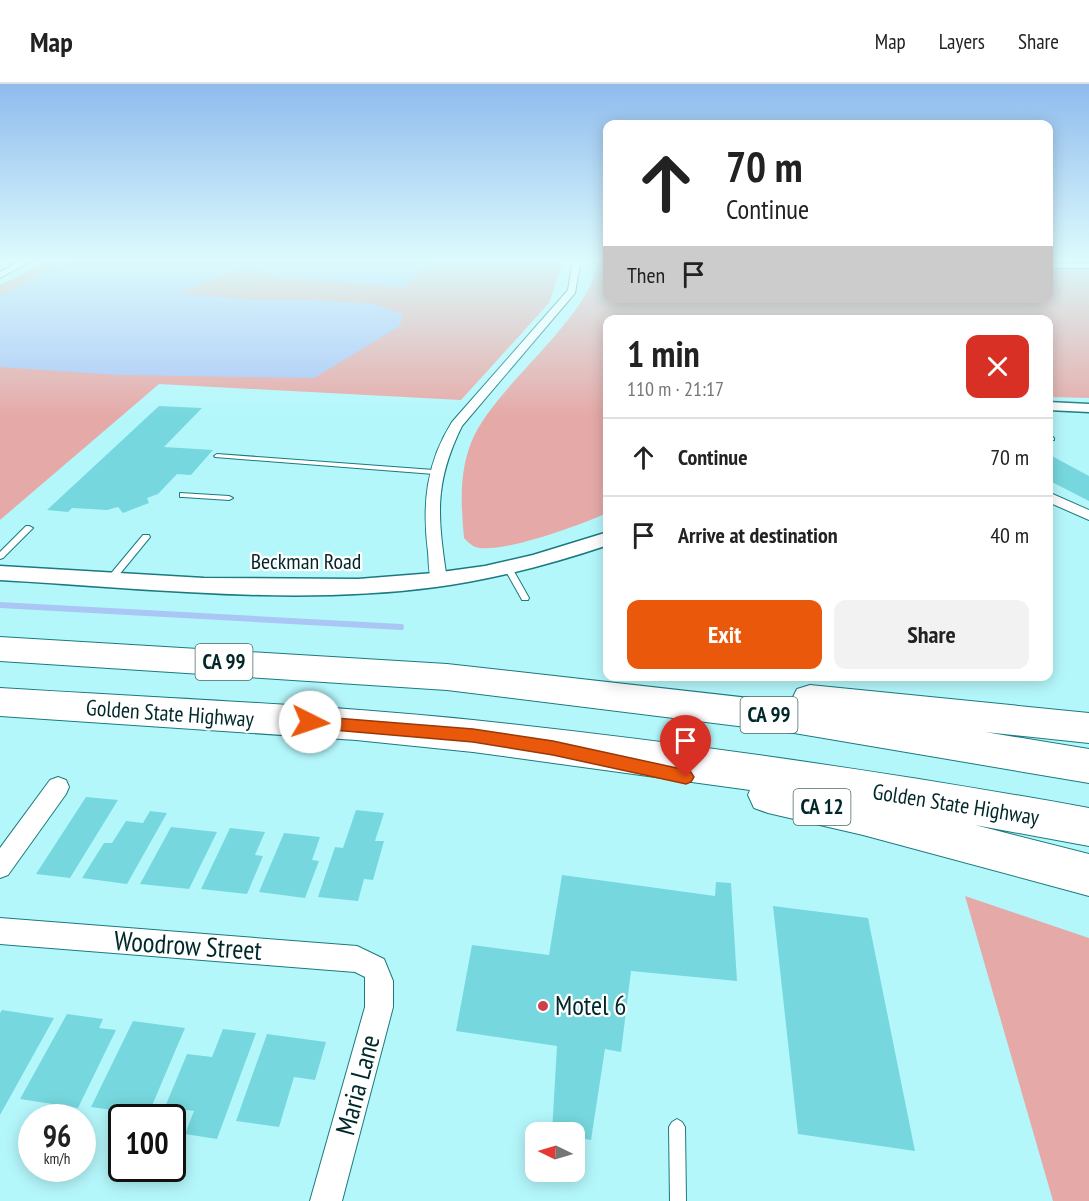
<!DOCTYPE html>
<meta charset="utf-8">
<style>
body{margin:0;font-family:"PT Sans Narrow",sans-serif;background:#f2f2f2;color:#222;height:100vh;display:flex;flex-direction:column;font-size:22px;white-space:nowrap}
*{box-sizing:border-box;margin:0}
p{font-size:20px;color:#767676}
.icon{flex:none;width:33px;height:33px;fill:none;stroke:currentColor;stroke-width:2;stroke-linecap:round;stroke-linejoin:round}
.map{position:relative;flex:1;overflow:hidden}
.panel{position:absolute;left:603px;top:231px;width:450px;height:366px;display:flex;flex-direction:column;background:#fff;border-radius:12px;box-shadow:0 3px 15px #0003}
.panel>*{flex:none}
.guide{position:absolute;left:603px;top:36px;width:450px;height:183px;border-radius:12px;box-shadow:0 3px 15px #0003;background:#fff;color:#222;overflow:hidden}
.needle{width:39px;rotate:275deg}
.buttons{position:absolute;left:525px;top:1038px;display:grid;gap:12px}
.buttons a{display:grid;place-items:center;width:60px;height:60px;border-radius:12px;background:#fff;box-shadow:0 3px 15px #0003;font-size:30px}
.speed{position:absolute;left:18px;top:1020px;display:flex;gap:12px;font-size:30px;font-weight:700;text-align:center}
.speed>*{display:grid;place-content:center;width:78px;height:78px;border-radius:50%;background:#fff;box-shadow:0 3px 15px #0003;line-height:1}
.speed small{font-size:15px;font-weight:400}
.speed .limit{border:3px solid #111;border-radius:9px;background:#fff;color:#111}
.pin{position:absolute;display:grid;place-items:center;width:51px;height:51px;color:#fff;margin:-62px -26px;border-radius:50% 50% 50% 0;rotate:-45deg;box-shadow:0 0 6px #0007}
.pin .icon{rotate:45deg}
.me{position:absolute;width:66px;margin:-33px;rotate:94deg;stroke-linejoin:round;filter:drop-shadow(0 0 4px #0008)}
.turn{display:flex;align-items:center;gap:21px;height:126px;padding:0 24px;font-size:27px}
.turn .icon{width:78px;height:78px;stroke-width:2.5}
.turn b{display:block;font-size:42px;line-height:51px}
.then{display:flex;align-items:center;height:57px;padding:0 24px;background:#0003;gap:12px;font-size:22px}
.round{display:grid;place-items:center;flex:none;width:63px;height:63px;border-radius:12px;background:#f2f2f2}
.headline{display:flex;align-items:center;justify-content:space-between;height:102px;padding:0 24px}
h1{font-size:36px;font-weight:700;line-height:45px}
.button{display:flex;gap:12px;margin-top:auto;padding:12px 24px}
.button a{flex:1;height:69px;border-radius:12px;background:#ea580c;color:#fff;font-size:24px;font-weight:700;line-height:69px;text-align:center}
.button a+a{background:#f2f2f2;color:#222}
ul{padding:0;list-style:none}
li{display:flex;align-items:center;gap:18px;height:78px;padding:0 24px;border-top:2px solid #e0e0e0}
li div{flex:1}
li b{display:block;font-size:22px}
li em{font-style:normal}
header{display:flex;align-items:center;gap:36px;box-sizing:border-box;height:84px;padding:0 30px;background:#fff;border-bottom:2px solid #e0e0e0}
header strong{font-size:28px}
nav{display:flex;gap:33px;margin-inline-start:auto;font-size:21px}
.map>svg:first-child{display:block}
.green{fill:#e5aaa8}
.water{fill:#aac6f5}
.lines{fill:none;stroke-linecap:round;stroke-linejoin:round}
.stream{stroke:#aac6f5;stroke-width:6}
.building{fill:#76d8de}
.service-casing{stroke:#1a7a7f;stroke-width:2}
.minor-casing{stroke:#1a7a7f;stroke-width:2}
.tertiary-casing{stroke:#1a7a7f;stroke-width:3}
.motorway-casing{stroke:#1a7a7f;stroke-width:2}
.service{fill:#fff;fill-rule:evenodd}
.minor{fill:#fff;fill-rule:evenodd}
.tertiary{fill:#fff;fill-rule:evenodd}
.motorway{fill:#fff;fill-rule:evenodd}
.route{fill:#ea580c;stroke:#983908;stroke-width:1.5}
.poi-dot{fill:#cf3f49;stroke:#fff;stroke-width:2}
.labels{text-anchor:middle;stroke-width:4.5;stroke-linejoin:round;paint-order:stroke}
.shield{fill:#fff;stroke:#4c6869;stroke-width:1.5}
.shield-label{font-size:21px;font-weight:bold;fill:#002729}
.street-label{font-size:22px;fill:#002729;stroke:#fff}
.near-street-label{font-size:27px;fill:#002729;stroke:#fff}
.near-poi-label{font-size:27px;fill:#002729;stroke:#fff;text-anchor:start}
</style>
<header>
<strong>Map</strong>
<nav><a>Map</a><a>Layers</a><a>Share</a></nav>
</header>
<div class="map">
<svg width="1089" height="1117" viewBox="0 0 1089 1117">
<rect width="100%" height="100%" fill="#b4f7fb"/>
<!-- green -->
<path class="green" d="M52 175H564L549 219 461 316 159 300 0 436V201Z
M597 175H607L608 214H1048L1049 184 1089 185V314L1049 313 1048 236H608L607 429C583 440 500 471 475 463 471 461 467 457 464 454 461 421 459 390 471 359 492 303 597 230 597 175Z
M965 812 1089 854V1117H1053Z"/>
<!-- water -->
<path class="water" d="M70 175H436L403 203 276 193C237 178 216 193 180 209L254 216H314L376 220 403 231 400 242 314 294 118 291 0 283V212Z"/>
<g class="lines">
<!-- stream -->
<path class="stream" d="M0 521 401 543"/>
</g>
<!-- building -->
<path class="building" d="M159 322 202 324 164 363 213 366 191 391 177 390 158 410 147 414 149 419 123 429 118 423 107 426 72 424 68 428 47 426Z
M1048 370 1089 392V417L1048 396Z
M86 713 118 716 70 794 36 790Z
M356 726 384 729 375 757H384L373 796 364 795 358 817 318 813 335 763 343 764Z
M150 727 167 729 127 800 82 794 104 759H112L126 737 143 739Z
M171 743 217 748 189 805 140 800Z
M230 744 265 748 255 771 263 772 247 810 201 805Z
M284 749 320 753 312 776 319 777 305 814 259 808Z
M562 791 715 812 716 798 731 799 737 897 631 887 621 968 605 965 591 1056 574 1053V1048H552L557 962 456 947 472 861 549 871Z
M773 822 868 834 915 1067 798 1050Z
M2 926 54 934 0 1031V929Z
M67 930 103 935 99 944 116 946 78 1024 20 1015Z
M133 937 185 944 148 1031 91 1023Z
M223 945 256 949 217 1055 185 1050 194 1027 165 1023 187 970 212 973Z
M267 950 326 958 315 996 294 993 279 1043 236 1037Z"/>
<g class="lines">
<defs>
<path id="service" d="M1048 349 1054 354V356L1048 355Z
M217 370 434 386 437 388 434 390 215 373 214 372Z
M180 409 229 412 233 414 229 416 183 413H180Z
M26 442H29L33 444 3 474 0 475V468Z
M143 451H149L150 453 114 497H108L107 495 108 493Z
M507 479 511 482 529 514 528 516H522L521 514 503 482Z
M677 1035 682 1038 685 1043 686 1117H670L669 1043 672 1038Z"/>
<path id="minor" d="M23 175H34L0 194V188Z
M573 175H581L575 209 462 342C433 401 438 434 447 496L445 500H433C428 491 429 478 428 468 422 421 426 379 452 338L568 206Z
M1048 179 1089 180V184H1048Z
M1048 408 1089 426V436L1048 418Z
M58 693 66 696 69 703 66 710 8 791 0 794V764L50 696Z
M0 834 357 862 384 875 393 897V923L342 1117H310L365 923V893L355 888 0 860Z"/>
<path id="tertiary" d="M1048 318 1089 320V328L1048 326Z
M608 448V461C552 480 494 495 436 503 292 522 144 504 0 496V482L204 494 358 495 434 489 485 482 533 471Z"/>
<path id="motorway" d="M0 553 447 580 794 619 792 615 797 605 810 601 1089 629V659L985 648 1089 665V699L794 649 447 606 0 577Z
M0 604C157 614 316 620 473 636 679 658 885 687 1089 724V762L975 741 1089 770V812L863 751 768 729 754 724 748 711 750 706 473 668 356 656 0 632Z"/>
</defs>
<!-- service casing -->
<use href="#service" class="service-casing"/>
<!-- minor casing -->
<use href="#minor" class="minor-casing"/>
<!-- tertiary casing -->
<use href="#tertiary" class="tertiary-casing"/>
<!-- motorway casing -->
<use href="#motorway" class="motorway-casing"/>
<!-- service -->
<use href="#service" class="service"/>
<!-- minor -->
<use href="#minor" class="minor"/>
<!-- tertiary -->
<use href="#tertiary" class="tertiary"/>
<!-- motorway -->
<use href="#motorway" class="motorway"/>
</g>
<!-- sky -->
<linearGradient id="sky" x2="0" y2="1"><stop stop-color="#8fbbed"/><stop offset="0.53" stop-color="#ddfbfd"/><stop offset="1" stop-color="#ddfbfd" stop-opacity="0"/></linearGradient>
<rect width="1089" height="332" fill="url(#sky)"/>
<!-- route -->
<path class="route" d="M310 632 473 645 553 657 686 686 691 688 694 693 691 698 686 700 553 671 473 658 310 644 305 643 302 638 305 634Z"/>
<!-- markers -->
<circle class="poi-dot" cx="543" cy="922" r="6"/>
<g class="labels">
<!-- shield labels -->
<g class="shield">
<rect x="195.5" y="560" width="57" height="36" rx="4.5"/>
<rect x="740.5" y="613" width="57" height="36" rx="4.5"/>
<rect x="793.5" y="705" width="57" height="36" rx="4.5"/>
</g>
<g class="shield-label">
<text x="224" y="585">CA 99</text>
<text x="769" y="638">CA 99</text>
<text x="822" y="730">CA 12</text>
</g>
<!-- street labels -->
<g class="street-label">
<text x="306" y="485">Beckman Road</text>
<text transform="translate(170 629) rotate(4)" y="8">Golden State Highway</text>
<text transform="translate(956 720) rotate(9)" y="8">Golden State Highway</text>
</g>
<!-- near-street labels -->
<g class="near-street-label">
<text transform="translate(188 862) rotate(4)" y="9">Woodrow Street</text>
<text transform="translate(358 1001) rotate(-75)" y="9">Maria Lane</text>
</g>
<!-- near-poi labels -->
<g class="near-poi-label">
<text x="555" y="931">Motel 6</text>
</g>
</g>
</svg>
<div class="buttons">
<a><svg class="needle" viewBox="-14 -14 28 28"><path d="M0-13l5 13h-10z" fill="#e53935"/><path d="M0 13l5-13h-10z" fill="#767676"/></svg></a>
</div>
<div class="speed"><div>96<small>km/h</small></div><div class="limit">100</div></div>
<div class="pin" style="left:686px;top:693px;background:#d93025"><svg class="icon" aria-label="arrive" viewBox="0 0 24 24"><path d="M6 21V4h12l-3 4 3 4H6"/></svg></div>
<svg class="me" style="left:310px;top:638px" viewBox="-20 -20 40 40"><circle r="19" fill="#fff"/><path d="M0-13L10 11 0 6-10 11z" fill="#ea580c"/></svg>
<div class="guide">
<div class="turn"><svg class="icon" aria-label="ahead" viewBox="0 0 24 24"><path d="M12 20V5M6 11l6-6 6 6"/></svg><div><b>70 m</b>Continue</div></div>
<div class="then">Then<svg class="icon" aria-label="arrive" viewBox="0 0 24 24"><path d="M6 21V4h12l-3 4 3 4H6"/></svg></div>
</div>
<section class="panel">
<div class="headline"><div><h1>1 min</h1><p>110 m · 21:17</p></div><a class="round" style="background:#d93025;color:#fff"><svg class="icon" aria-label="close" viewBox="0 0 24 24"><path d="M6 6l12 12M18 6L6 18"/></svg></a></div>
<ul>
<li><svg class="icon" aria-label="ahead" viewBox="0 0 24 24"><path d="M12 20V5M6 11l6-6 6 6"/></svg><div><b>Continue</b></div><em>70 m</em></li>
<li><svg class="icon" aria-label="arrive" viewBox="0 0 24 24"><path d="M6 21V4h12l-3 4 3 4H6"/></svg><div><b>Arrive at destination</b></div><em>40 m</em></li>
</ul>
<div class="button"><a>Exit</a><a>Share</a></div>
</section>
</div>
